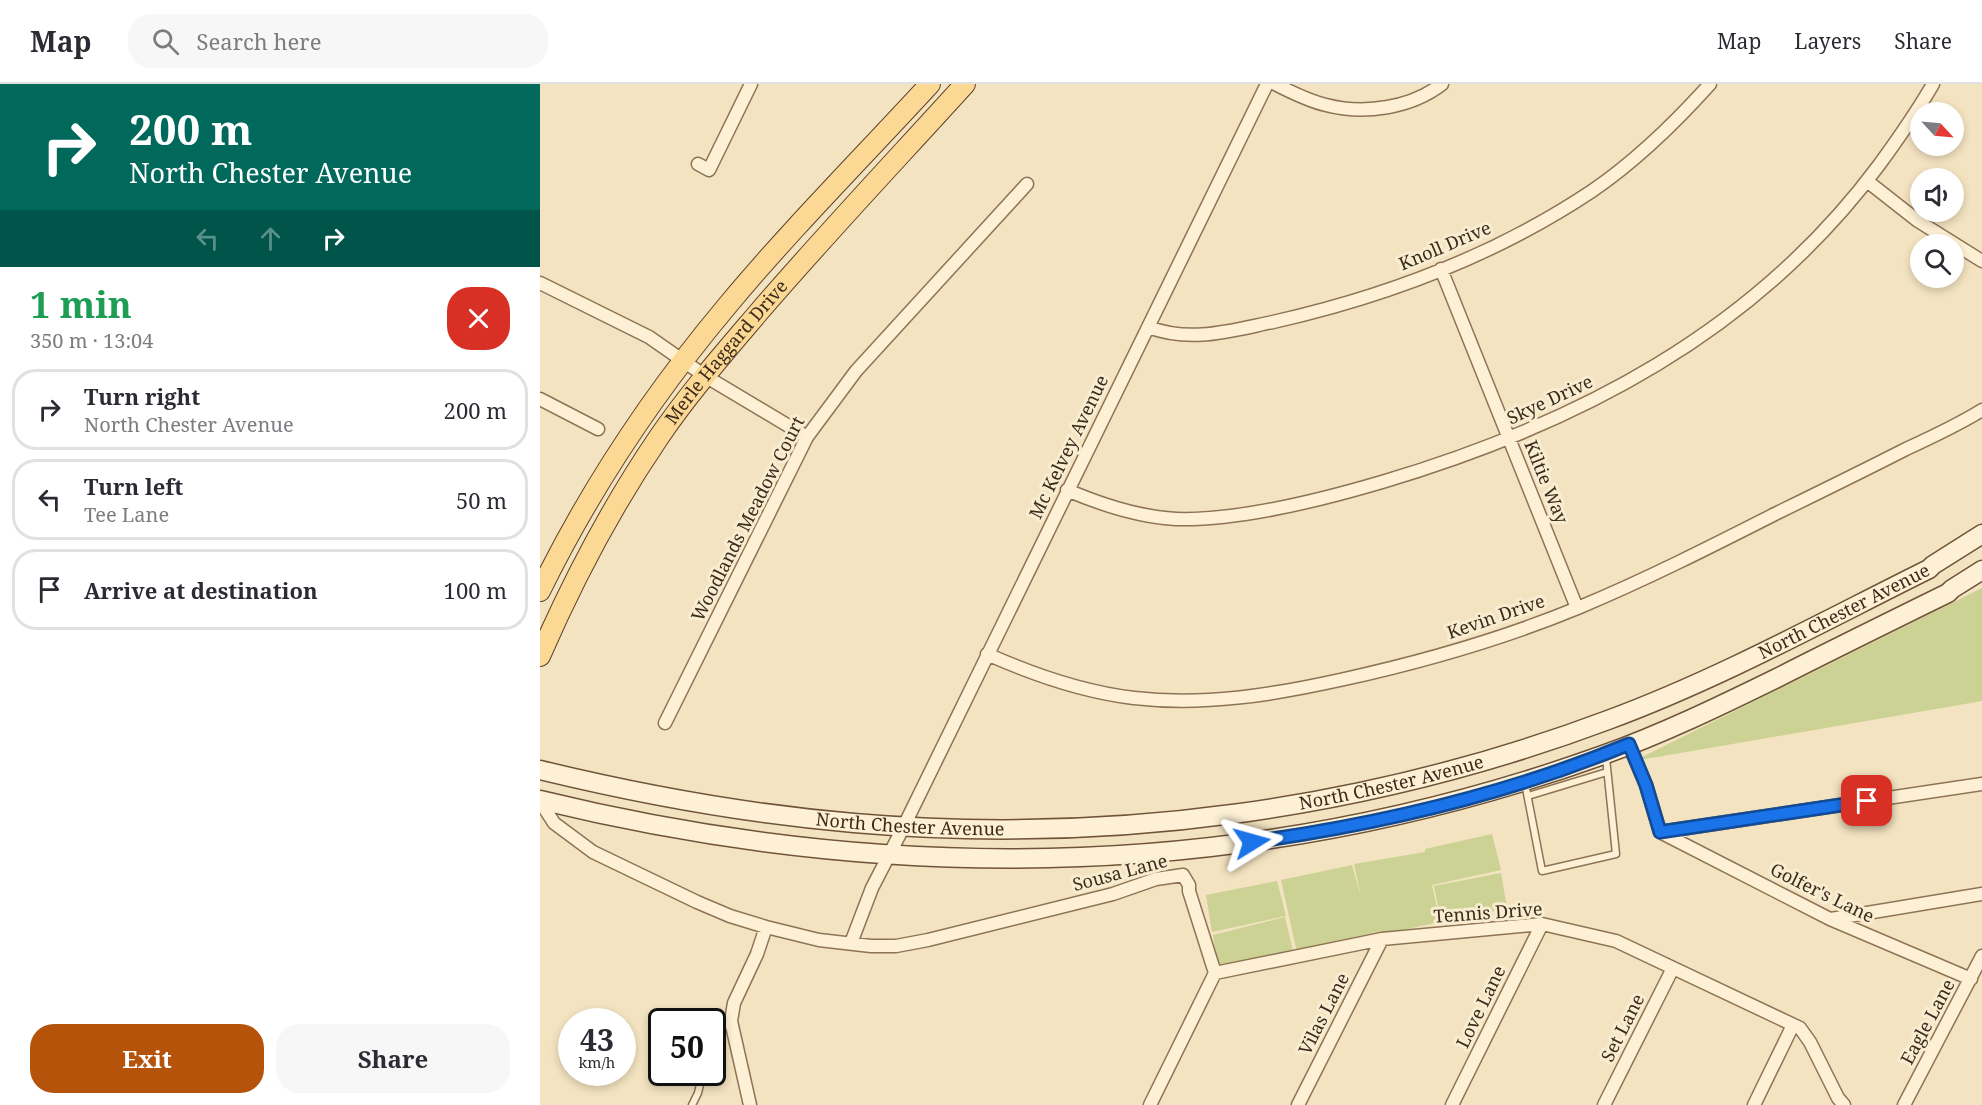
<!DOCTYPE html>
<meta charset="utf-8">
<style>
body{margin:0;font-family:"Noto Serif",serif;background:#f7f7f7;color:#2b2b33;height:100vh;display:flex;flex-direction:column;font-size:22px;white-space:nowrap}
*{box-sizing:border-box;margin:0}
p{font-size:20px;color:#7c7c81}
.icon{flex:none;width:33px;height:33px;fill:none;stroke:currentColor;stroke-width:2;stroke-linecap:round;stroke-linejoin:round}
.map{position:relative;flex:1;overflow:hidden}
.details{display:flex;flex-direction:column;background:#fff;width:540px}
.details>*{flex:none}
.hud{background:#00695c;color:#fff;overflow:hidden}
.needle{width:39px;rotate:116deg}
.tools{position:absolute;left:1370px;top:18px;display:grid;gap:12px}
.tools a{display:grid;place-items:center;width:54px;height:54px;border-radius:50%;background:#fff;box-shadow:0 3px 9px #0003;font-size:30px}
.speed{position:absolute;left:18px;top:924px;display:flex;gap:12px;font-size:30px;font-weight:700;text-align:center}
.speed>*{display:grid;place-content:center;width:78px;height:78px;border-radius:50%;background:#fff;box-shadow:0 3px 9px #0003;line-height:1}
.speed small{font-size:15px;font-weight:400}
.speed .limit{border:3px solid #111;border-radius:9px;background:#fff;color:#111}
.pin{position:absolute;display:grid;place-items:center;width:51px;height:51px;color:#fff;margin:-26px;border-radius:12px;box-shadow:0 3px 9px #0006}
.me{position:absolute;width:66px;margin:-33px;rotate:82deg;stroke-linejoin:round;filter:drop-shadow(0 0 4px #0008)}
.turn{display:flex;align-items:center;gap:21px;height:126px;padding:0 30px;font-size:27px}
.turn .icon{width:78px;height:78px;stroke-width:2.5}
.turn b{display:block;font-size:42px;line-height:51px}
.lanes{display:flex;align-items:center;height:57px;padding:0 30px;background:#0003;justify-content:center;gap:30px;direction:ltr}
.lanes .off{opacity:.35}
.round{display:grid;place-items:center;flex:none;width:63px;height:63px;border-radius:24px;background:#f7f7f7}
.summary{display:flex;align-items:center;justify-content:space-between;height:102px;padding:0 30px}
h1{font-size:36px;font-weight:700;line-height:45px;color:#1e9e55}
.cta{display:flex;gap:12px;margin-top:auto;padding:12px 30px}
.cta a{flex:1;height:69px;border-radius:24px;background:#b45309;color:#fff;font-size:24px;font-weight:700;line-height:69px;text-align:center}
.cta a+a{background:#f7f7f7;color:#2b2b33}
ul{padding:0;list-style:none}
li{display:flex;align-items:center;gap:18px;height:81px;margin:0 12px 9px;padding:0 18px;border:3px solid #e1e1e2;border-radius:24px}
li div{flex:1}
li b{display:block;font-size:22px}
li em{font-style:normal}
header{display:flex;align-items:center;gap:36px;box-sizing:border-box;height:84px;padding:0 30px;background:#fff;border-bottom:2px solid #e1e1e2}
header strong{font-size:28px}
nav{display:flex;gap:33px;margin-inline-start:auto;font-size:21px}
.search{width:420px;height:54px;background:#f7f7f7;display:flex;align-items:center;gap:15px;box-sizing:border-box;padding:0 21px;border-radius:24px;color:#7c7c81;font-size:22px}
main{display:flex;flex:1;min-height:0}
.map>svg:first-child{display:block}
.green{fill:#ccd293}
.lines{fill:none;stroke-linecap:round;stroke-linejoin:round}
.service-casing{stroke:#8f7355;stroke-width:9}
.minor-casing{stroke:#8f7355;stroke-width:15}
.secondary-casing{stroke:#705339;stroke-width:21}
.primary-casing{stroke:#5c402a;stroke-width:22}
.service{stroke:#fdf0d4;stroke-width:6}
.minor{stroke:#fdf0d4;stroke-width:12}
.secondary{stroke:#fdf0d4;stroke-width:18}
.primary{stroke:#fbd893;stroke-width:20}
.route-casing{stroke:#114b97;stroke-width:15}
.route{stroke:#1a73e8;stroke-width:10}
.labels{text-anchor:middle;stroke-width:6;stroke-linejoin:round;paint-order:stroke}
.street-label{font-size:18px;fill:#3c2b1c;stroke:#f9edd1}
</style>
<header>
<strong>Map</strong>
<div class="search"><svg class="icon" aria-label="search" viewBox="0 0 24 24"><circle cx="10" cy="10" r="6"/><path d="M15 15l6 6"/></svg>Search here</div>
<nav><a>Map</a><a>Layers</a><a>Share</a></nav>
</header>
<main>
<section class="details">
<div class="hud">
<div class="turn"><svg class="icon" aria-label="right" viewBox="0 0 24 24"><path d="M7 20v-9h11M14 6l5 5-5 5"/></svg><div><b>200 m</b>North Chester Avenue</div></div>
<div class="lanes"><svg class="icon off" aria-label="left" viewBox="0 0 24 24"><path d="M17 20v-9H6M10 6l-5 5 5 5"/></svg><svg class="icon off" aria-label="ahead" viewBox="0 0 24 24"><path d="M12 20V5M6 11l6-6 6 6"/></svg><svg class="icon" aria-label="right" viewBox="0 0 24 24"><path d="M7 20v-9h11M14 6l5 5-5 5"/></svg></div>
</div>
<div class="summary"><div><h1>1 min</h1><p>350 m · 13:04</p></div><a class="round" style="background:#d93025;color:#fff"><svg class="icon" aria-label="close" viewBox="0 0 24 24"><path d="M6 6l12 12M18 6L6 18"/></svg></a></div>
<ul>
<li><svg class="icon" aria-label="right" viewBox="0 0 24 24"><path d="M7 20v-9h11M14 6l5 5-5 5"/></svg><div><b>Turn right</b><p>North Chester Avenue</p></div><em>200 m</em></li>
<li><svg class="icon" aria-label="left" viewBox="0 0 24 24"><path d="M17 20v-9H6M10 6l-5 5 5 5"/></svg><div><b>Turn left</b><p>Tee Lane</p></div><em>50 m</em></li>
<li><svg class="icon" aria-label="arrive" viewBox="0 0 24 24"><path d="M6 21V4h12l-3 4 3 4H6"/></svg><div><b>Arrive at destination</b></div><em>100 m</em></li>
</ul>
<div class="cta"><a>Exit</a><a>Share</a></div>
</section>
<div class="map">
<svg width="1442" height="1021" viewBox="0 0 1442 1021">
<rect width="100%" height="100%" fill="#f3e3c0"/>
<!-- green -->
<path class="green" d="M1442 504V617L1094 677Z
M952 750 961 786 892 801 900 838 757 869 741 796 812 781 821 813 814 780 885 768V765Z
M961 789 967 824 901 839 894 802Z
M737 797 746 832 672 848 666 811Z
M745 833 754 871 678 884 673 851Z"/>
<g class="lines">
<defs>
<path id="service" d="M985 699 1002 787 1076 770 1066 674
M988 712 1067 688
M172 963 182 944 191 938
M152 1021 158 1009 163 988"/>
<path id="minor" d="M735 0C751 8 768 17 786 21 824 31 871 24 902 0
M158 80 169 86 211 0
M1327 97 1378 137 1442 177
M901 185 1037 524
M0 199 109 253 165 292 267 353
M608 243C651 259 689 247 733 238 844 213 956 171 1052 107 1096 77 1134 40 1170 0
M0 315 58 345
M527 406C562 421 598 433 636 435 699 437 781 416 842 398 1037 340 1215 248 1339 81 1358 55 1377 28 1393 0
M447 570C494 591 543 608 594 614 664 622 732 611 800 596 882 578 963 555 1040 523 1107 495 1172 462 1237 429 1280 408 1323 387 1366 365 1392 353 1418 341 1442 326
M125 639 267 353 316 287 487 100
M1089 661 1106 701 1120 748
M0 717 14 739 53 768 157 818 190 832 226 843 279 856 331 862H356L388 856 573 810 616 795 643 791 649 801V807L675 889 610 1021
M1120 748 1290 835 1431 895
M1120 748 1442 700
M1291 835 1442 810
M311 859 332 804 364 742 727 0
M675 889 842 855 1002 840 1076 857 1260 944 1270 958 1298 1014 1304 1021
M210 1021 191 937 194 919 217 870 226 843
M758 1021 842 855
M912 1021 1002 840
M1064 1021 1133 884
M1214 1021 1253 941
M1364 1021 1442 872"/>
<g id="secondary">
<path id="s1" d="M0 686C103 711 208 730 314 739 569 761 828 726 1068 636 1179 595 1284 537 1389 485L1393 481 1442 450"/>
<path d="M0 716C357 803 715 796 1063 671 1122 650 1180 622 1237 594 1294 565 1351 537 1408 509L1412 505 1442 486"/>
</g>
<g id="primary">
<path d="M0 507C50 405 114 309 187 222 251 145 322 74 390 0"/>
<path id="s2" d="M0 572C33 496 72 422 119 353 149 309 184 269 218 229 285 151 356 76 425 0"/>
</g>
</defs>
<!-- service casing -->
<use href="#service" class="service-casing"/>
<!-- minor casing -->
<use href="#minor" class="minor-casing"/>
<!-- secondary casing -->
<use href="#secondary" class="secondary-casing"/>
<!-- primary casing -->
<use href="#primary" class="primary-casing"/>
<!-- service -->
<use href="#service" class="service"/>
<!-- minor -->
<use href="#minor" class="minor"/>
<!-- secondary -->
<use href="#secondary" class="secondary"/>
<!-- primary -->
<use href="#primary" class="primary"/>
</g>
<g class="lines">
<defs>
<path id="route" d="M712 758C840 740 969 710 1089 660L1106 701 1120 748 1327 717"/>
</defs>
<!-- route casing -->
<use href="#route" class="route-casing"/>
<!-- route -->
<use href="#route" class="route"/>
</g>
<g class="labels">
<!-- street labels -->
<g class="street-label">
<text transform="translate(905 162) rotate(-23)" y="6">Knoll Drive</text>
<text dy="6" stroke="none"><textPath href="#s2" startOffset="358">Merle Haggard Drive</textPath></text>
<text transform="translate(1010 316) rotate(-25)" y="6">Skye Drive</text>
<text transform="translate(529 363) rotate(-64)" y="6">Mc Kelvey Avenue</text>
<text transform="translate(1006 398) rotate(68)" y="6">Kiltie Way</text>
<text transform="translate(208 435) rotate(-63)" y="6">Woodlands Meadow Court</text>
<text dy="6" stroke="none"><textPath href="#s1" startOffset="1346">North Chester Avenue</textPath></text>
<text transform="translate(956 533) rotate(-19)" y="6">Kevin Drive</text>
<text dy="6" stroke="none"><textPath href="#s1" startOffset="860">North Chester Avenue</textPath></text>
<text dy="6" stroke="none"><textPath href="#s1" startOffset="375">North Chester Avenue</textPath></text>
<text transform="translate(580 789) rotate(-15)" y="6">Sousa Lane</text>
<text transform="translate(1282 809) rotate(26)" y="6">Golfer's Lane</text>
<text transform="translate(948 829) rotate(-4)" y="6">Tennis Drive</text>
<text transform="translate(941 923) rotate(-64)" y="6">Love Lane</text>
<text transform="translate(784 930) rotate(-63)" y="6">Vilas Lane</text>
<text transform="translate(1388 938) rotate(-62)" y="6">Eagle Lane</text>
<text transform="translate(1083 944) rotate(-63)" y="6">Set Lane</text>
</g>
</g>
</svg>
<div class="tools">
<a><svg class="needle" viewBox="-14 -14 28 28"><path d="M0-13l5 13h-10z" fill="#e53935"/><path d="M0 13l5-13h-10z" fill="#7c7c81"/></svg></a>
<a><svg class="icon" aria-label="sound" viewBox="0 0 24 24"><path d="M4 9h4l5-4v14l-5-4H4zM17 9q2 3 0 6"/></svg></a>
<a><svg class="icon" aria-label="search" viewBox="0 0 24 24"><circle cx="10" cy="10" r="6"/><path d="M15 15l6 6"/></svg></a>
</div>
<div class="speed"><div>43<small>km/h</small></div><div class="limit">50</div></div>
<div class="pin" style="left:1327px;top:717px;background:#d93025"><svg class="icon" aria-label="arrive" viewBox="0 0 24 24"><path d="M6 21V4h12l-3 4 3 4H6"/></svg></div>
<svg class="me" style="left:712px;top:758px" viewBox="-20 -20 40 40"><path d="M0-17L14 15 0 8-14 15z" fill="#1a73e8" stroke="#fff" stroke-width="4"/></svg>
</div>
</main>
